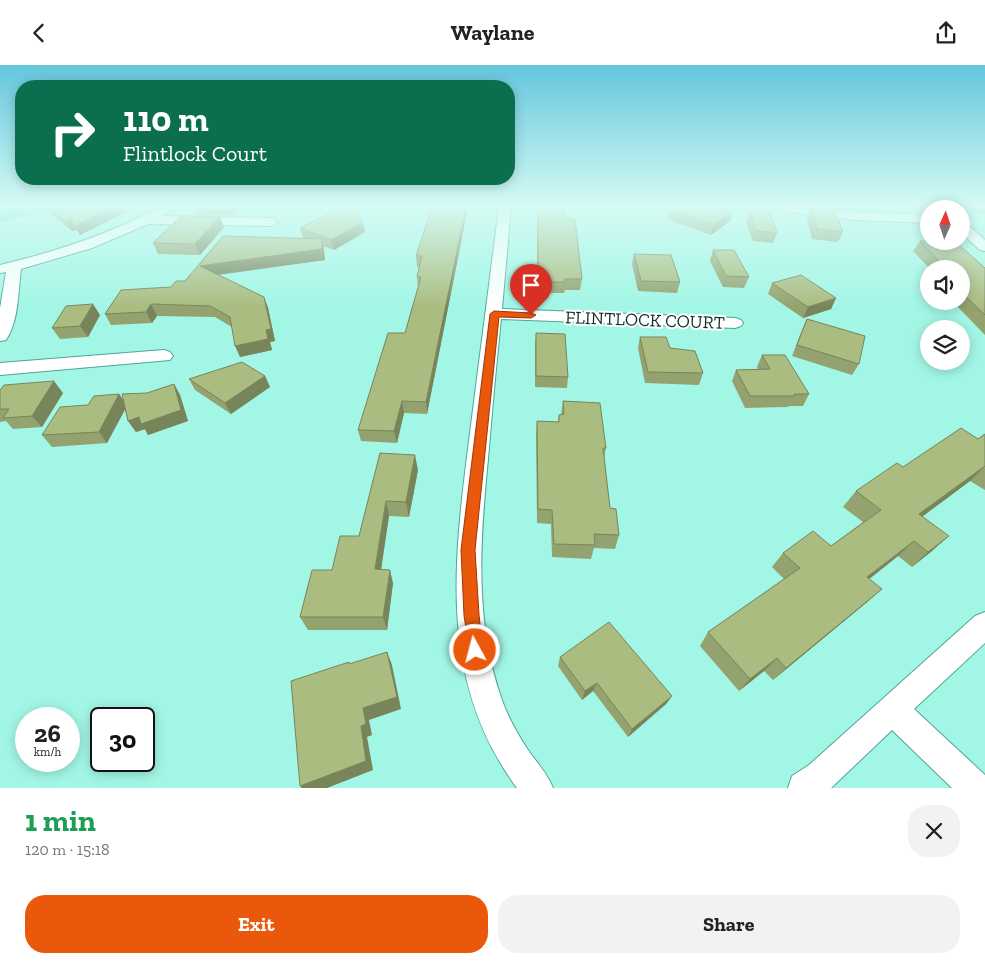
<!DOCTYPE html>
<meta charset="utf-8">
<style>
body{margin:0;font-family:"Zilla Slab",serif;background:#f2f2f2;color:#222;height:100vh;display:flex;flex-direction:column;font-size:19px;white-space:nowrap}
*{box-sizing:border-box;margin:0}
p{font-size:16px;color:#767676}
.icon{flex:none;width:28px;height:28px;fill:none;stroke:currentColor;stroke-width:2;stroke-linecap:round;stroke-linejoin:round}
.map{position:relative;height:723px;overflow:hidden}
.side{display:flex;flex-direction:column;background:#fff;flex:1}
.side>*{flex:none}
.banner{position:absolute;left:15px;top:15px;width:500px;height:105px;border-radius:20px;box-shadow:0 2px 12px #0003;background:#0b6e4f;color:#fff;overflow:hidden}
.needle{width:32px;rotate:3deg}
.fabs{position:absolute;left:920px;top:135px;display:grid;gap:10px}
.fabs a{display:grid;place-items:center;width:50px;height:50px;border-radius:50%;background:#fff;box-shadow:0 2px 12px #0003;font-size:25px}
.speed{position:absolute;left:15px;top:642px;display:flex;gap:10px;font-size:25px;font-weight:700;text-align:center}
.speed>*{display:grid;place-content:center;width:65px;height:65px;border-radius:50%;background:#fff;box-shadow:0 2px 12px #0003;line-height:1}
.speed small{font-size:12px;font-weight:400}
.speed .limit{border:2px solid #111;border-radius:8px;background:#fff;color:#111}
.pin{position:absolute;display:grid;place-items:center;width:42px;height:42px;color:#fff;margin:-51px -21px;border-radius:50% 50% 50% 0;rotate:-45deg;box-shadow:0 0 5px #0007}
.pin .icon{rotate:45deg}
.me{position:absolute;width:55px;margin:-28px;rotate:353deg;stroke-linejoin:round;filter:drop-shadow(0 0 4px #0008)}
.turn{display:flex;align-items:center;gap:18px;height:105px;padding:0 25px;font-size:22px}
.turn .icon{width:65px;height:65px;stroke-width:2.5}
.turn b{display:block;font-size:35px;line-height:42px}
.round{display:grid;place-items:center;flex:none;width:52px;height:52px;border-radius:20px;background:#f2f2f2}
.summary{display:flex;align-items:center;justify-content:space-between;height:85px;padding:0 25px}
h1{font-size:30px;font-weight:800;line-height:38px;color:#1e9e55}
.action{display:flex;gap:10px;margin-top:auto;padding:10px 25px}
.action a{flex:1;height:58px;border-radius:20px;background:#ea580c;color:#fff;font-size:20px;font-weight:800;line-height:58px;text-align:center}
.action a+a{background:#f2f2f2;color:#222}
header{display:flex;justify-content:space-between;align-items:center;height:65px;padding:0 25px;background:#fff;font-size:22px;font-weight:800}
.map>svg:first-child{display:block}
.water{fill:#3ee0ca}
.lines{fill:none;stroke-linecap:round;stroke-linejoin:round}
.minor-casing{stroke:#51a497;stroke-width:2}
.minor{fill:#fff;fill-rule:evenodd}
.wall{fill:#93a26e}
.shaded-wall{fill:#78845a}
.building{fill:#abbc80;stroke:#78845a}
.route{fill:#ea580c;stroke:#983908}
.labels{text-anchor:middle;stroke-width:4;stroke-linejoin:round;paint-order:stroke}
.street-label{font-size:18px;fill:#0c302b;stroke:#fff}
</style>
<header><svg class="icon" aria-label="back" viewBox="0 0 24 24"><path d="M15 5l-7 7 7 7"/></svg>Waylane<svg class="icon" aria-label="share" viewBox="0 0 24 24"><path d="M12 15V3M7 8l5-5 5 5M5 13v7h14v-7"/></svg></header>
<div class="map">
<svg width="985" height="723" viewBox="0 0 985 723">
<rect width="100%" height="100%" fill="#a2f6e6"/>
<!-- water -->
<path class="water" d="M14 142H62L0 157V144Z"/>
<g class="lines">
<defs>
<path id="minor" d="M160 142H175L161 151 272 153 278 157 272 161 148 159 92 183 21 204C18 226 19 256 6 275L0 276V243L6 207 0 208V200C55 187 110 169 160 142Z
M499 142H511L502 244 735 253 741 255 743 258 741 261 735 263 501 254C496 301 492 347 488 394 480 475 474 557 502 635 508 652 518 670 528 685 537 698 547 708 553 723H517C433 610 456 481 472 352 481 282 490 212 499 142Z
M776 142H809L854 147 929 150V158L854 155 782 146Z
M932 142H946L947 144H933Z
M961 157 966 158 985 175V186L980 185 961 168Z
M164 285 170 287 173 291 170 295 0 310V298Z
M985 547V578L914 644 985 710V723H952L892 665 831 723H788L792 711 809 700 975 551Z"/>
</defs>
<!-- minor casing -->
<use href="#minor" class="minor-casing"/>
<!-- minor -->
<use href="#minor" class="minor"/>
</g>
<!-- wall -->
<path class="wall" d="M42 142H135L80 170 77 165 72 166Z
M193 142H242L234 150H196Z
M432 142H468L427 349 404 348 397 378 361 376 358 365 405 268 418 222 417 212 419 202H417L416 191Z
M537 142H564L565 154 582 214 580 225H565L564 228H537Z
M665 142H720L733 146 730 156 711 170 669 155Z
M810 142H816L843 167 838 177 812 174 806 151Z
M969 142H985V148H977Z
M750 147 777 168 773 178 753 176 746 157Z
M224 162 200 190 158 189 153 178Z
M300 163 365 167 334 185 323 181 325 195 219 210 264 232 268 243 275 276 270 277 272 285 240 292 232 262 215 252 157 251 152 258 111 260 105 249 185 216 303 173Z
M920 176 985 203V270L952 236H961V204H930L913 186Z
M713 185 749 212 744 223 723 222 710 196Z
M634 189 680 217 677 228 638 226 632 199Z
M772 218 836 233 831 244 803 253 768 229Z
M100 250 88 272 60 274 52 263Z
M807 254 859 299 852 310 792 291 802 265Z
M536 268 568 312 567 323 535 322V280Z
M640 272 670 283 703 308 699 320 645 318 638 283Z
M762 290 809 329 803 341H789L788 342 745 343 732 316 736 305 758 304 757 302Z
M265 311 270 322 231 349 195 325 189 314Z
M174 319 180 330 188 356 148 370 145 364 136 367 128 356 125 344 107 378 52 382 42 370 88 340 119 329 124 336Z
M0 325 63 328 42 362 13 364 6 356 0 357Z
M563 336 606 383 604 392 610 443 619 470 615 484 594 483 591 494 552 492 551 459 537 458 536 371 537 356 558 357 559 350H561Z
M985 369V425L970 416 922 452 932 486 912 502 898 491 869 514 882 524 866 538 773 615 764 606 739 626 700 581 708 567 784 514 772 502 783 488 831 481 863 457 843 442 856 426 903 402 978 374Z
M380 388 418 405 409 452 389 451 381 504 393 518 387 565H308L300 552 332 505 359 471Z
M560 592 672 631 666 639 628 672 593 626 582 635 558 601Z"/>
<!-- shaded-wall -->
<path class="shaded-wall" d="M113 142H135L80 170 75 161Z
M231 142H242L234 150Z
M466 142H468L427 349 426 337Z
M733 146 730 156 711 170 714 160Z
M220 152 224 162 200 190 195 179Z
M71 155 77 165 72 166 66 157Z
M363 157 365 167 334 185 331 175Z
M322 174 324 184 325 195 205 211 200 201Z
M264 232 268 243 275 276 270 277 272 285 240 292 235 281 266 265Z
M836 233 831 244 803 253 808 242Z
M93 239 100 250 88 272 80 261Z
M151 239 157 251 152 258 146 247Z
M265 311 270 322 231 349 225 338Z
M54 316 63 328 42 362 32 351Z
M174 319 180 330 188 356 148 370 145 364 136 367 128 356Z
M119 329 127 341 107 378 99 367Z
M402 336 404 348 397 378 394 366Z
M415 390 418 405 409 452 406 437Z
M985 401 970 416 904 465 919 449Z
M386 436 389 451 379 518 375 504Z
M949 471 932 486 912 502 928 487Z
M914 476 898 491 853 527 867 512Z
M390 505 393 518 387 565 383 552Z
M882 524 866 538 773 615 786 603Z
M387 587 392 600 401 644 369 655 372 670 367 672 373 705 327 723H302L300 721 361 661 363 643Z
M777 593 764 606 739 626 750 614Z
M597 618 593 626 582 635 585 626Z
M672 631 666 639 628 672 632 664Z"/>
<!-- building -->
<path class="building" d="M48 142H113L75 161 71 155 66 157Z
M342 142H355L363 157 331 175 300 163Z
M432 142H466L426 337 402 336 394 366 358 365 388 268H405L421 212H417L422 191H416Z
M538 142H564L565 154H575L582 214H565V217H538Z
M671 142H720L733 146 714 160 672 145Z
M811 142 834 144 843 167 817 164Z
M750 147 770 148 777 168 756 166Z
M181 151 220 152 195 179 153 178Z
M223 171 322 174V184L200 201 264 232 271 264 266 265 268 274 235 281 230 252 210 241 151 239 146 247 105 249 121 225 171 222 176 216H185Z
M920 176 956 177 985 203V250L961 227V204H938L935 201 945 202Z
M713 185H734L749 212 726 211Z
M634 189 671 190 680 217 641 216Z
M801 210 836 233 808 242 772 218Z
M93 239 80 261 52 263 66 241Z
M807 254 865 271 859 299 797 280Z
M536 268 565 269 568 312 536 311Z
M640 272H666L670 283 695 286 703 308 648 307Z
M762 290H785L809 329H794L795 331H750L736 305 770 304Z
M242 297 265 311 225 338 189 314Z
M54 316 32 351 3 353 9 344H0V325L1 324 4 320Z
M174 319 181 345 141 359 139 352 128 356 122 329 147 328Z
M119 329 99 367 42 370 60 342 88 340 94 331Z
M563 336 600 338 606 383H603L610 443 616 444 619 470 594 469 595 480 554 479 552 445 538 444 537 356 559 357V350L564 349Z
M961 363 978 374 985 369V401L919 449 949 471 928 487 914 476 867 512 882 524 786 603 777 593 750 614 708 567 800 503 783 488 813 466 831 481 881 445 856 426 897 398 903 402Z
M380 388 415 390 406 437 386 436 375 504 390 505 383 552H300L312 505H332L340 471H359Z
M609 557 672 631 632 664 597 618 585 626 560 592Z
M387 587 397 632 363 643 366 659 361 661 366 696 300 721 291 616 349 597V599Z"/>
<!-- sky -->
<linearGradient id="sky" x2="0" y2="1"><stop stop-color="#64c6dc"/><stop offset="0.58" stop-color="#d5fbf4"/><stop offset="1" stop-color="#d5fbf4" stop-opacity="0"/></linearGradient>
<rect width="985" height="243" fill="url(#sky)"/>
<!-- route -->
<path class="route" d="M494 246 531 248 536 250 531 253 499 252 475 485 479 550 483 585 481 591 475 593 470 591 464 550 461 485 490 249Z"/>
<g class="labels">
<!-- street labels -->
<g class="street-label">
<text transform="translate(645 255) rotate(2)" y="6">FLINTLOCK COURT</text>
</g>
</g>
</svg>
<div class="fabs">
<a><svg class="needle" viewBox="-14 -14 28 28"><path d="M0-13l5 13h-10z" fill="#e53935"/><path d="M0 13l5-13h-10z" fill="#767676"/></svg></a>
<a><svg class="icon" aria-label="sound" viewBox="0 0 24 24"><path d="M4 9h4l5-4v14l-5-4H4zM17 9q2 3 0 6"/></svg></a>
<a><svg class="icon" aria-label="layers" viewBox="0 0 24 24"><path d="M12 4l9 5-9 5-9-5zM3 14l9 5 9-5"/></svg></a>
</div>
<div class="speed"><div>26<small>km/h</small></div><div class="limit">30</div></div>
<div class="pin" style="left:531px;top:250px;background:#d93025"><svg class="icon" aria-label="arrive" viewBox="0 0 24 24"><path d="M6 21V4h12l-3 4 3 4H6"/></svg></div>
<svg class="me" style="left:475px;top:585px" viewBox="-20 -20 40 40"><circle r="17" fill="#ea580c" stroke="#fff" stroke-width="3"/><path d="M0-11L8 9 0 5-8 9z" fill="#fff"/></svg>
<div class="banner">
<div class="turn"><svg class="icon" aria-label="right" viewBox="0 0 24 24"><path d="M7 20v-9h11M14 6l5 5-5 5"/></svg><div><b>110 m</b>Flintlock Court</div></div>
</div>
</div>
<section class="side">
<div class="summary"><div><h1>1 min</h1><p>120 m · 15:18</p></div><a class="round"><svg class="icon" aria-label="close" viewBox="0 0 24 24"><path d="M6 6l12 12M18 6L6 18"/></svg></a></div>
<div class="action"><a>Exit</a><a>Share</a></div>
</section>
